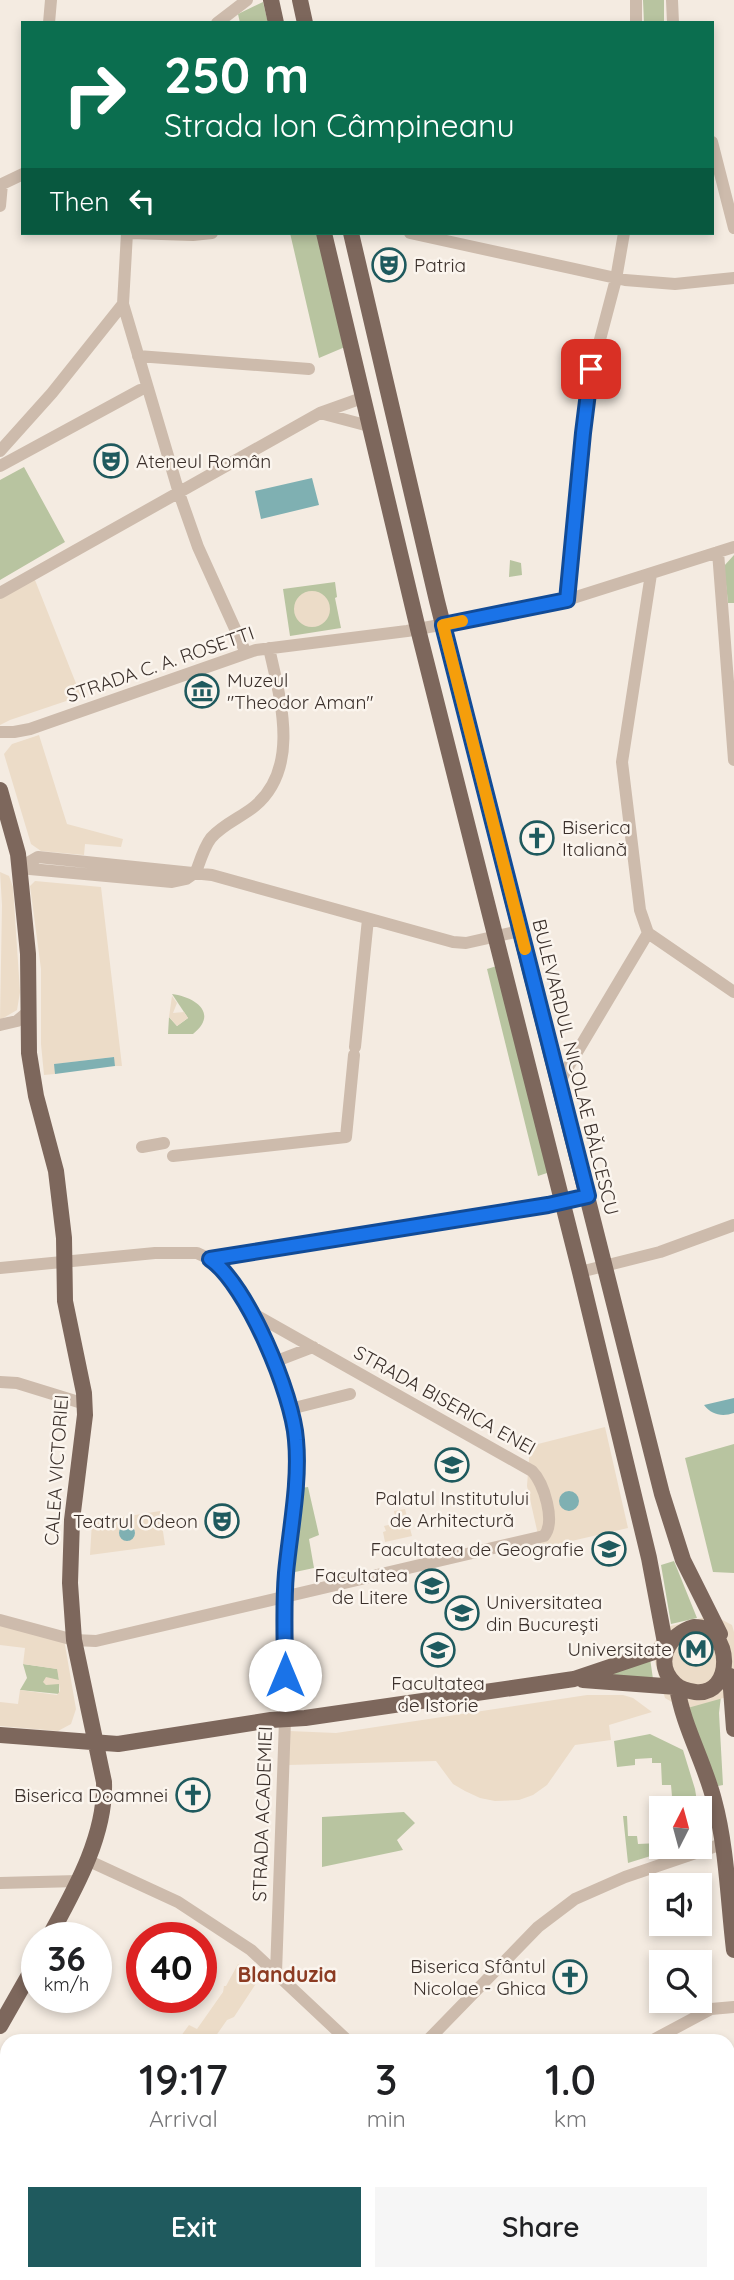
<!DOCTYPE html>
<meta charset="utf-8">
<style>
body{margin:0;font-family:Quicksand,sans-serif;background:#f6f6f6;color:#202124;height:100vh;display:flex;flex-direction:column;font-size:26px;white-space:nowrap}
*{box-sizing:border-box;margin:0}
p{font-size:23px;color:#757577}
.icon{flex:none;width:38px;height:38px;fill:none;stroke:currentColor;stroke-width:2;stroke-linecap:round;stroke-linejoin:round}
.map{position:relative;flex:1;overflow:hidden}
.side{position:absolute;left:0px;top:2034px;width:735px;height:247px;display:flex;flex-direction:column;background:#fff;border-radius:21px 21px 0 0;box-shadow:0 4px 10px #0003}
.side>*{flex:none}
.guide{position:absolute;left:21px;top:21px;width:693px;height:214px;border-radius:0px;box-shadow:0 4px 10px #0003;background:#0b6e4f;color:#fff;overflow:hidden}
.needle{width:46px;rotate:6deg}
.tools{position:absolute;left:649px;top:1796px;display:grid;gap:14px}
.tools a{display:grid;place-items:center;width:63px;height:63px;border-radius:0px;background:#fff;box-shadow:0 4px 10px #0003;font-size:35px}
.speed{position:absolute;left:21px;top:1922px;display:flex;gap:14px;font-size:35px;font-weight:700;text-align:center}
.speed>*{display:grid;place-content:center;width:91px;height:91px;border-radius:50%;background:#fff;box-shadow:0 4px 10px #0003;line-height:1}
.speed small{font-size:18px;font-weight:400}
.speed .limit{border:10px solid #d22;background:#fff;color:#111}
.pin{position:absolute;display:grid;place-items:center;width:60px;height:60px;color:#fff;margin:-30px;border-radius:14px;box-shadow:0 4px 10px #0006}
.me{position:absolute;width:77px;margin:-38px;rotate:0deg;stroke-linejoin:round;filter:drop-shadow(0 0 5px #0008)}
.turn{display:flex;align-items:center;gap:24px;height:147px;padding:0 28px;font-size:32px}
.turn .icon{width:91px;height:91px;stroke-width:2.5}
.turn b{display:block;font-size:49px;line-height:60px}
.then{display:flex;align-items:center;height:66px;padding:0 28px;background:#0003;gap:14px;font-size:26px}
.eta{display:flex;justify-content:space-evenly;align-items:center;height:119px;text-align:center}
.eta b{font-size:42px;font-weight:600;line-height:49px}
.button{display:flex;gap:14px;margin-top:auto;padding:14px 28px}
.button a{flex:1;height:80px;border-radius:0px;background:#1f5a5e;color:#fff;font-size:28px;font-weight:600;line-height:80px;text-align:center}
.button a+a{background:#f6f6f6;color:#202124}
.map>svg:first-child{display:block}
.green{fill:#b8c4a0}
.plaza{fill:#ecdcc8;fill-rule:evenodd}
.water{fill:#7fb0b2}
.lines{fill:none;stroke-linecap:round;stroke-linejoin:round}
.minor{stroke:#cdbbac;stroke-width:12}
.major{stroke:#7d675c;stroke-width:16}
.route-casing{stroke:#114b97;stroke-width:18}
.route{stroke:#1a73e8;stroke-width:12}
.slow{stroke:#f59e0b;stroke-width:12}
.labels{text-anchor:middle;stroke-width:5;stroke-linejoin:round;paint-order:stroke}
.poi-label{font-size:19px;fill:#3b302b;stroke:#fbf5ee;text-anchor:end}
.street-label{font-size:19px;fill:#3b302b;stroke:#fbf5ee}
.neighbourhood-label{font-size:21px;font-weight:bold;fill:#8c3b22;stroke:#fbf5ee}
</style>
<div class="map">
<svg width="734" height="2280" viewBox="0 0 734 2280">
<rect width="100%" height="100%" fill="#f4ebe1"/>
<!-- green -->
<path class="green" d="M643 0H664V23H644Z
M263 2 268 23H240L238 14Z
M290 233H318L345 347 319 358Z
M24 467 65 542 0 580V480Z
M734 555V603H728L724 566Z
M510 560 521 563 522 575 509 577Z
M335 582 337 597 335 598 341 628 290 636 283 589Z
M500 965 550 1172 538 1176 487 969Z
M172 994C195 997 219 1013 193 1034H168L169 1017 177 1026 188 1018Z
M734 1444V1573L713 1572 685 1458Z
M308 1487 319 1535 309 1539 314 1568 295 1572 301 1488Z
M674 1561 697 1618 671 1624 661 1565Z
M650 1658 653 1679 612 1676 611 1671Z
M23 1664 58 1669 59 1681H43L59 1684V1694L20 1690 27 1678Z
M721 1696 719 1713 723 1785 718 1786 685 1703Z
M650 1734 683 1750 695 1789 698 1808H673L671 1785H662L661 1763H652V1758L635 1759V1765L617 1767 614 1741Z
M404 1812 415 1823 397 1840 403 1850 322 1867V1817Z
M623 1816H627L628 1836H637L638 1844 659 1843V1836H661L662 1846H683L628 1863Z"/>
<!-- plaza -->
<path class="plaza" d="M31 570 81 696 10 720 0 725V588Z
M294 609a18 18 0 1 1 36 0a18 18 0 1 1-36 0Z
M39 735 67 824 123 839 121 847 85 844 84 855 41 851 31 844 4 754 12 744Z
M0 872 9 876 13 887 20 992 17 1010 0 1020 2 905Z
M35 881 101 887 122 1066H115L113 1057 55 1064V1074L44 1075 41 1044V969L30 886Z
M172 996 177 1003 173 1013 184 1012 188 1018 177 1026 169 1017Z
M605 1427 628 1528 541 1548 527 1486 530 1446Z
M405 1509 412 1536 385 1542 383 1532 386 1531 384 1526 396 1523 394 1511Z
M160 1511 165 1545 90 1555 92 1522ZM127 1524 134 1527 135 1532 134 1537 128 1541 121 1538 119 1533 120 1528Z
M713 1615 732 1625 734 1632V1695L684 1709 665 1698 651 1648 663 1628Z
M0 1623 64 1639 76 1709 71 1724 58 1731 0 1726V1702L18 1704 20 1690 57 1695 60 1691 59 1684 46 1685 43 1682 46 1677 59 1680 57 1669 23 1664 25 1648 0 1645Z
M587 1695H623L633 1698 652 1712 609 1725 611 1740 575 1745 547 1785 533 1795 519 1800 495 1801 480 1798 465 1791 453 1784 436 1761 288 1765 289 1731 336 1733Z
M238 1964 259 1979 234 2017 227 2020 213 2040H178L189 2025 197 2029 223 1992 224 1986H226Z
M0 2132 7 2137V2166L0 2163Z
M205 2273H279L278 2280H218Z"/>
<!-- water -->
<path class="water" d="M312 478 319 505 261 519 255 491Z
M114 1057 115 1066 55 1074 54 1064Z
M734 1398V1413C722 1417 712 1415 704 1405Z
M559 1501a10 10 0 1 1 20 0a10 10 0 1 1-20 0Z
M119 1533a8 8 0 1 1 16 0a8 8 0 1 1-16 0Z"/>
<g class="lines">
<!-- minor -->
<path class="minor" d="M672 0 673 23
M49 23 51 0
M217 23 247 0
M636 23V0
M712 142 734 228
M0 185 23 174
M0 206 2 184
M127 233 123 304 179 493 198 547 246 653
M130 233 193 235 212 233
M410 233 625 280 675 284 734 278
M138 356 309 369
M320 413 362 398
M0 451 52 393 123 304
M0 466 140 390
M718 552 734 760
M651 574 622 762 640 910 648 933 734 992
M0 593 320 413 369 426
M567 600 588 385 616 279 624 233
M0 732H14L30 729 256 650 407 631 554 604 734 547
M19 868 38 857 212 875 453 942 466 943 520 931
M19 868 172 882 186 879 196 872
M196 872C200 861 204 847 211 838 223 824 242 817 255 806 301 767 280 698 269 648
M0 1025 17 1021 28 1012
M355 1047 368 919
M558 1084 648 933
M142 1147 164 1143
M173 1156 346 1137 354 1055
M210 1259 535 1207 588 1196
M0 1268 155 1253H197L210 1259 221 1268 252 1313 267 1342 293 1420 297 1443 285 1585V1720L276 1973
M580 1272 660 1252 734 1225
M274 1362 313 1347
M0 1382 17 1383 85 1404
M290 1409 350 1394
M0 1620 74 1640 96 1641 544 1536C556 1522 544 1483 532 1471L252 1313
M87 1860 178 1902 251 1950 347 2040
M0 1883 78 1881
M428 2040 538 1927 575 1899 625 1877 722 1844
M653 2040 711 2009 734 2007
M728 2224H734"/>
<!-- major -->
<path class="major" d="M271 0 276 23
M300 0 305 23
M324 233 418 629 580 1272 649 1558 666 1648
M351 233 437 601 662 1494 683 1560 720 1634
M0 790 18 854 28 954 29 1053 36 1096 56 1171 64 1238 65 1301 84 1393 85 1415 72 1520 70 1583 74 1640 104 1782C106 1836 74 1891 49 1937
M694 1627C734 1627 734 1697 695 1692 688 1691 680 1689 675 1684 653 1663 668 1634 694 1627Z
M730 1676 734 1729
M583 1680 677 1687
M677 1687C683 1726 704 1761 714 1800 727 1848 728 1900 734 1950
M0 1735 118 1744 271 1720 305 1718 574 1679 666 1648
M0 2026 37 1961"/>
</g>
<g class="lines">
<defs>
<path id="route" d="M285 1675C285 1641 283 1607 286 1573 290 1530 300 1483 296 1440 293 1395 247 1284 210 1259L548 1205 588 1196 443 625 567 600 583 433 591 369"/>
</defs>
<!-- route casing -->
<use href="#route" class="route-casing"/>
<!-- route -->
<use href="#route" class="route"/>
<!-- slow -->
<path class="slow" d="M462 621 443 625 525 949"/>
</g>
<!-- icons -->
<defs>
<symbol id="theatre-ring" viewBox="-11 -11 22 22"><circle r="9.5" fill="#fbf5ee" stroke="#1f5a5e" stroke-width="1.5"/><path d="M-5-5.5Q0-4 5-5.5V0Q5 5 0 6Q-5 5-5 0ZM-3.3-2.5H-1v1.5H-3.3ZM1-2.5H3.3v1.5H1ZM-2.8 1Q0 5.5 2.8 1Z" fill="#1f5a5e"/></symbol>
<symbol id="museum-ring" viewBox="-11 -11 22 22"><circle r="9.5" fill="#fbf5ee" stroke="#1f5a5e" stroke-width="1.5"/><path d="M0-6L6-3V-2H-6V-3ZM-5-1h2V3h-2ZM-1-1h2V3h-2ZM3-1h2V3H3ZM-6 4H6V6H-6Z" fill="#1f5a5e"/></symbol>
<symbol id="church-ring" viewBox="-11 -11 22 22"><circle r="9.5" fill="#fbf5ee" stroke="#1f5a5e" stroke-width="1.5"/><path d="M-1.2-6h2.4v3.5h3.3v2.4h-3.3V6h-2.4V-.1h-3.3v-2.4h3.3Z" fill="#1f5a5e"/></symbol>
<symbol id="university-ring" viewBox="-11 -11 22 22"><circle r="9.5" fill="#fbf5ee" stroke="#1f5a5e" stroke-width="1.5"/><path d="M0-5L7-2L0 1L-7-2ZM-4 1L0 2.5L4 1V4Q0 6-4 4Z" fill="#1f5a5e"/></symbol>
<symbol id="metro-ring" viewBox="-11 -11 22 22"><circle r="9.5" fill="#fbf5ee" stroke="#1f5a5e" stroke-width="1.5"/><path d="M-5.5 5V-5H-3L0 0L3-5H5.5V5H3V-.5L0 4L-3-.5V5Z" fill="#1f5a5e"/></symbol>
</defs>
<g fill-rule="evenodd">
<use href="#theatre-ring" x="370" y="246" width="38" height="38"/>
<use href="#theatre-ring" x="92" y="442" width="38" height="38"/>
<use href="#museum-ring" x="183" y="672" width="38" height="38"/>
<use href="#church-ring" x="518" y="819" width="38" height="38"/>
<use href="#university-ring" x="433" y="1446" width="38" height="38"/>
<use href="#theatre-ring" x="203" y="1502" width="38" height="38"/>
<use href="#university-ring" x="590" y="1530" width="38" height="38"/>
<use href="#university-ring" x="413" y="1567" width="38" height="38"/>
<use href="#university-ring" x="443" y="1594" width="38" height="38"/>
<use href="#metro-ring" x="677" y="1630" width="38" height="38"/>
<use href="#university-ring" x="419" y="1631" width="38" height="38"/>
<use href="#church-ring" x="174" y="1776" width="38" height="38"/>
<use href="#church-ring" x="551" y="1958" width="38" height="38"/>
</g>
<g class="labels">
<!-- poi labels -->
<g class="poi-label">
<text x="414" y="272" text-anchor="start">Patria</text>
<text x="136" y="468" text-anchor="start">Ateneul Român</text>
<text x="227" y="687" text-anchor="start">Muzeul<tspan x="227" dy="22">"Theodor Aman"</tspan></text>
<text x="562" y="834" text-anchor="start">Biserica<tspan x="562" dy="22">Italiană</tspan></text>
<text x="452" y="1505" text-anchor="middle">Palatul Institutului<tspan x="452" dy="22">de Arhitectură</tspan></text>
<text x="198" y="1528">Teatrul Odeon</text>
<text x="584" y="1556">Facultatea de Geografie</text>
<text x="408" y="1582">Facultatea<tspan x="408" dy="22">de Litere</tspan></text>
<text x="486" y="1609" text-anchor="start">Universitatea<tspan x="486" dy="22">din București</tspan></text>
<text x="672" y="1656">Universitate</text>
<text x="438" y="1690" text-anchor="middle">Facultatea<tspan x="438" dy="22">de Istorie</tspan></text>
<text x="168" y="1802">Biserica Doamnei</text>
<text x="546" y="1973">Biserica Sfântul<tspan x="546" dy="22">Nicolae - Ghica</tspan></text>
</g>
<!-- street labels -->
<g class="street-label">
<text transform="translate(160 664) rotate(-19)" y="7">STRADA C. A. ROSETTI</text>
<text transform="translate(576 1067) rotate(76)" y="7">BULEVARDUL NICOLAE BĂLCESCU</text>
<text transform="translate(445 1400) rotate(29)" y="7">STRADA BISERICA ENEI</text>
<text transform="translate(56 1470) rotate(-86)" y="7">CALEA VICTORIEI</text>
<text transform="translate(262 1814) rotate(-88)" y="7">STRADA ACADEMIEI</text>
</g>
<!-- neighbourhood labels -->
<g class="neighbourhood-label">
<text x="287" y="1982">Blanduzia</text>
</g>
</g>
</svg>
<div class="tools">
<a><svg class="needle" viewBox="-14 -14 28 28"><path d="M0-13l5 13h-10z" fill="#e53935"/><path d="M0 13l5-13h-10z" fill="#757577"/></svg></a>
<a><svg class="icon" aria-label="sound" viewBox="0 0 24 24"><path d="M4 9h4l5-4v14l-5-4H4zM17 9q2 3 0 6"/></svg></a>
<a><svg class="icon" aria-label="search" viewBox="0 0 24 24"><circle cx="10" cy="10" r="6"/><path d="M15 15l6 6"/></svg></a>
</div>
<div class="speed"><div>36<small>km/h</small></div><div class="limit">40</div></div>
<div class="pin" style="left:591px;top:369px;background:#d93025"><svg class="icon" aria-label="arrive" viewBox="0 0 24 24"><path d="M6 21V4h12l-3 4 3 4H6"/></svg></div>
<svg class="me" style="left:285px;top:1675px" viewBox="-20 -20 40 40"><circle r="19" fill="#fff"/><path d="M0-13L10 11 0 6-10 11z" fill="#1a73e8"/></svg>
<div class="guide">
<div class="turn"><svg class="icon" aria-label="right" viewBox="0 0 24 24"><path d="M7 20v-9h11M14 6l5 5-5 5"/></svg><div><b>250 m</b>Strada Ion Câmpineanu</div></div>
<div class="then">Then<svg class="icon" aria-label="left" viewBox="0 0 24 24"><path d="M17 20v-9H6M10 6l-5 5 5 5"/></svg></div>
</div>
<section class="side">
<div class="eta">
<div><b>19:17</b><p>Arrival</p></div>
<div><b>3</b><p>min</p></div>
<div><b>1.0</b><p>km</p></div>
</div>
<div class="button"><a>Exit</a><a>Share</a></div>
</section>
</div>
